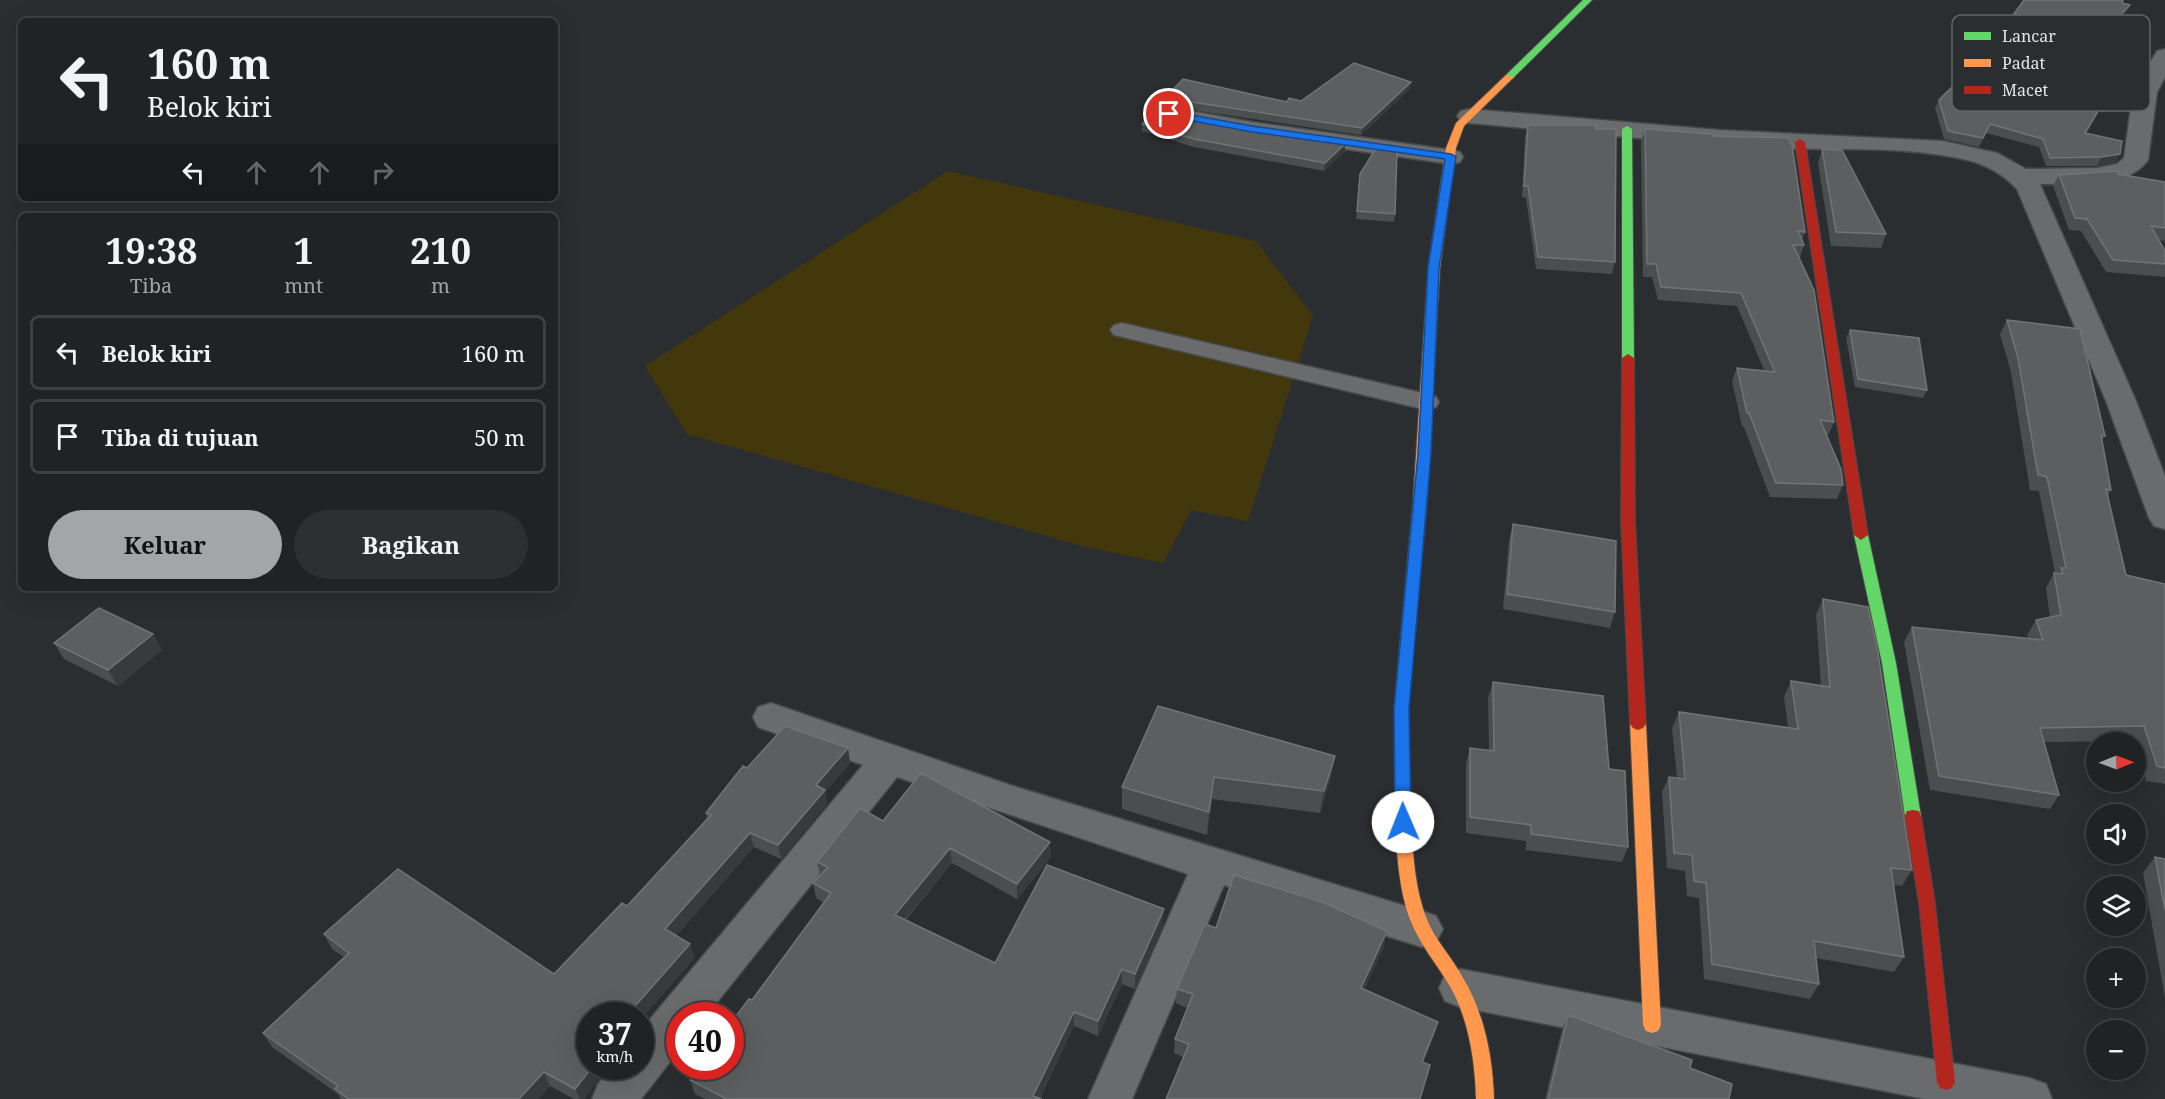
<!DOCTYPE html>
<html lang="id">
<meta charset="utf-8">
<style>
body{margin:0;font-family:"Noto Serif",serif;background:#2d2f31;color:#f1f3f6;height:100vh;display:flex;flex-direction:column;font-size:22px;white-space:nowrap}
*{box-sizing:border-box;margin:0}
p{font-size:20px;color:#a2a4a6}
.icon{flex:none;width:33px;height:33px;fill:none;stroke:currentColor;stroke-width:2;stroke-linecap:round;stroke-linejoin:round}
.map{position:relative;flex:1;overflow:hidden}
.side{position:absolute;left:18px;top:213px;width:540px;height:378px;display:flex;flex-direction:column;background:#202224;border-radius:9px;box-shadow:0 6px 24px #0002,0 0 0 2px #3d3f41}
.side>*{flex:none}
.hud{position:absolute;left:18px;top:18px;width:540px;height:183px;border-radius:9px;box-shadow:0 6px 24px #0002,0 0 0 2px #3d3f41;background:#202224;color:#f1f3f6;overflow:hidden}
.needle{width:39px;rotate:89deg}
.tools{position:absolute;left:2086px;top:732px;display:grid;gap:12px}
.tools a{display:grid;place-items:center;width:60px;height:60px;border-radius:50%;background:#202224;box-shadow:0 6px 24px #0002,0 0 0 2px #3d3f41;font-size:30px}
.speed{position:absolute;left:576px;top:1002px;display:flex;gap:12px;font-size:30px;font-weight:700;text-align:center}
.speed>*{display:grid;place-content:center;width:78px;height:78px;border-radius:50%;background:#202224;box-shadow:0 6px 24px #0002,0 0 0 2px #3d3f41;line-height:1}
.speed small{font-size:15px;font-weight:400}
.speed .limit{border:9px solid #d22;background:#fff;color:#111}
.pin{position:absolute;display:grid;place-items:center;width:51px;height:51px;color:#fff;margin:-26px;border:3px solid #fff;border-radius:50%;box-shadow:0 2px 6px #0007}
.me{position:absolute;width:66px;margin:-33px;rotate:359deg;stroke-linejoin:round;filter:drop-shadow(0 0 4px #0008)}
.turn{display:flex;align-items:center;gap:21px;height:126px;padding:0 30px;font-size:27px}
.turn .icon{width:78px;height:78px;stroke-width:2.5}
.turn b{display:block;font-size:42px;line-height:51px}
.lanes{display:flex;align-items:center;height:57px;padding:0 30px;background:#0003;justify-content:center;gap:30px;direction:ltr}
.lanes .off{opacity:.35}
.eta{display:flex;justify-content:space-evenly;align-items:center;height:102px;text-align:center}
.eta b{font-size:36px;font-weight:700;line-height:42px}
.primary-button{display:flex;gap:12px;margin-top:auto;padding:12px 30px}
.primary-button a{flex:1;height:69px;border-radius:36px;background:#a3a6a8;color:#111;font-size:24px;font-weight:700;line-height:69px;text-align:center}
.primary-button a+a{background:#2d2f31;color:#f1f3f6}
ul{padding:0;list-style:none}
li{display:flex;align-items:center;gap:18px;height:75px;margin:0 12px 9px;padding:0 18px;border:3px solid #3d3f41;border-radius:9px}
li div{flex:1}
li b{display:block;font-size:22px}
li em{font-style:normal}
.map>svg:first-child{display:block}
.green{fill:#43370c}
.lines{fill:none;stroke-linecap:round;stroke-linejoin:round}
.lane-casing{stroke:#46494a;stroke-width:3}
.street-casing{stroke:#46494a;stroke-width:3}
.fast-casing{stroke:#46494a;stroke-width:2}
.slow-casing{stroke:#46494a;stroke-width:2}
.jam-casing{stroke:#46494a;stroke-width:2}
.lane{fill:#6a6b6c;fill-rule:evenodd}
.street{fill:#6a6b6c;fill-rule:evenodd}
.fast{fill:#63d668;fill-rule:evenodd}
.slow{fill:#ff974d;fill-rule:evenodd}
.jam{fill:#b3261e;fill-rule:evenodd}
.wall{fill:#4b4e4f}
.shaded-wall{fill:#383a3b}
.building{fill:#5c5e5f;stroke:#717475;stroke-width:1.5}
.route{fill:#1a73e8;stroke:#114b97;stroke-width:1.5}
.key{fill:#2a2e31;stroke:#626668;stroke-width:1.5}
.key-label{font-size:16px;fill:#e4e7e9}
</style>
<div class="map">
<svg width="2165" height="1099" viewBox="0 0 2165 1099">
<rect width="100%" height="100%" fill="#2b2e30"/>
<!-- green -->
<path class="green" d="M948 171 1256 241 1313 316 1248 521 1191 510 1163 563 1086 547 687 434 645 366Z"/>
<g class="lines">
<defs>
<path id="lane" d="M1122 323 1427 394 1436 397 1439 402 1436 407 1427 410 1114 335 1110 330 1114 325Z"/>
<path id="street" d="M2165 49V77L2157 92 2148 160C2128 189 2073 184 2040 184L2136 401 2165 476V529L2154 526 2149 518 2106 401 2017 189C2003 174 1987 165 1967 160 1904 145 1836 151 1772 148 1671 142 1570 132 1469 123L1461 121 1457 116 1461 111 1469 109 1719 130 1943 141 1997 153 2026 169 2097 168 2117 164 2124 158 2133 92 2157 51Z
M1169 107 1252 122 1451 150 1460 152 1463 157 1460 162 1451 164 1252 136 1161 119 1157 114 1161 109Z
M771 703 1013 786 1422 911 1436 916 1443 929 1436 942 1422 947 1224 885 1132 1099H1088L1188 874 897 777 706 1016H680V1049L641 1099H592L598 1084 612 1066H640V1031L863 765 758 727 753 717 758 707Z
M1460 969 2030 1078 2046 1084 2052 1099H1925L1460 1007 1445 1001 1439 988 1445 975Z"/>
<path id="fast" d="M1583 0H1592L1512 79H1506V75Z
M1627 126 1632 129 1634 358 1628 362 1622 358V129Z
M1420 498 1427 502 1408 709 1411 804 1409 808 1403 810 1397 808 1395 804 1394 709 1413 502Z
M1861 530 1868 535 1896 663 1921 816 1919 821 1913 822 1907 821 1905 816 1882 663 1854 535Z"/>
<path id="slow" d="M1506 75 1514 77 1464 126 1456 148 1440 268 1427 502 1420 506 1413 502 1428 268 1446 148 1456 123Z
M1638 718 1643 720 1646 724 1661 1025 1658 1031 1652 1033 1646 1031 1643 1025 1630 724 1633 720Z
M1403 798 1409 800 1411 804C1412 841 1413 882 1426 917 1434 939 1451 956 1462 976 1484 1012 1493 1057 1494 1099H1476C1475 1062 1469 1021 1451 988 1437 964 1419 944 1409 917 1397 882 1396 841 1395 804L1397 800Z"/>
<path id="jam" d="M1800 139 1805 142 1868 535 1861 540 1854 535 1795 142Z
M1628 354 1634 358 1635 522 1646 724 1643 728 1638 730 1633 728 1630 724 1621 522 1622 358Z
M1913 810 1919 811 1921 816 1935 903 1955 1082 1952 1088 1946 1090 1940 1088 1937 1082 1919 903 1905 816 1907 811Z"/>
</defs>
<!-- lane casing -->
<use href="#lane" class="lane-casing"/>
<!-- street casing -->
<use href="#street" class="street-casing"/>
<!-- fast casing -->
<use href="#fast" class="fast-casing"/>
<!-- slow casing -->
<use href="#slow" class="slow-casing"/>
<!-- jam casing -->
<use href="#jam" class="jam-casing"/>
<!-- lane -->
<use href="#lane" class="lane"/>
<!-- street -->
<use href="#street" class="street"/>
<!-- fast -->
<use href="#fast" class="fast"/>
<!-- slow -->
<use href="#slow" class="slow"/>
<!-- jam -->
<use href="#jam" class="jam"/>
</g>
<!-- wall -->
<path class="wall" d="M2122 3 2126 13 2109 31 2141 39 2138 47 2086 133 2116 162 2097 166H2046L2039 147 1986 133 1979 147 1944 139 1935 108 1939 100 1968 77Z
M1410 89 1361 135 1165 106V98L1287 102Z
M1142 124 1345 151 1324 171 1194 147 1142 131Z
M1528 125 1596 129 1615 262 1612 274 1536 269 1526 198 1522 197 1525 136Z
M1645 129 1713 136 1805 232 1802 240 1804 245 1800 258 1834 422 1828 435H1826L1843 485 1837 499 1770 497 1744 427 1742 426 1732 381 1737 368 1764 370 1737 306 1658 300 1652 277H1643L1641 141Z
M1822 149 1886 234 1881 248 1831 246 1818 163Z
M2118 174 2165 182V241L2159 240 2165 251V277L2106 272 2081 231 2069 230 2053 186 2059 175Z
M1359 181 1395 214 1394 222 1356 219Z
M2007 320 2105 436 2102 441 2111 490 2108 495 2126 575 2165 584V784L2146 781 2136 748V742H2134V741L2044 742 2059 795 2050 809 1930 790 1904 642 1912 627 2029 639 2027 635 2036 620 2050 617 2046 588 2054 573H2055L2039 491 2030 490 2011 372 2000 334Z
M1850 330 1927 390 1923 398 1855 387 1846 338Z
M1513 524 1615 612 1610 628 1503 609 1509 540Z
M1823 599 1912 870 1902 886 1893 885 1904 957 1894 972 1816 958 1819 984 1810 999 1704 979 1699 898 1687 896 1685 871 1667 868 1662 792 1669 777 1677 778 1672 728 1679 712 1788 727 1784 697 1791 681 1821 686 1816 615Z
M153 634 162 650 118 686 64 659 54 643Z
M1493 682 1609 769 1628 847 1622 862 1526 850V841L1466 833V764L1470 748 1489 751 1488 698Z
M848 748 850 763 825 792 827 804 781 859 754 847 676 936 695 958 640 1020V1016L590 1066H609L584 1099H574L550 1086 538 1099H341L338 1094 272 1047 263 1033 344 957 332 949 324 934 554 974 627 906 707 819 706 813 747 768Z
M1335 756 1331 778 1320 813 1212 799 1207 835 1122 809V787Z
M883 821 1051 857 1017 899 952 863 906 920 995 963 1163 924 1135 989 1122 984 1098 1036 1074 1026 1040 1098 1042 1099H705L695 1094 690 1080 752 1000 824 903 816 898 813 883 820 876 817 862Z
M2155 857 2165 859V998L2143 873Z
M1216 928 1384 946 1364 990 1434 1037 1183 1057 1174 1053 1175 1039 1187 1008 1176 1003 1177 989Z
M1568 1015 1690 1068 1729 1099H1545L1562 1029Z"/>
<!-- shaded-wall -->
<path class="shaded-wall" d="M2130 5 2126 13 2103 38 2106 30Z
M2141 39 2138 47 2081 141 2085 133Z
M1411 82 1410 89 1361 135 1362 128Z
M1345 144V151L1324 171 1325 163Z
M2120 154 2116 162 2097 166 2101 157Z
M153 634 162 650 118 686 108 670Z
M848 748 850 763 825 792 827 804 781 859 778 845 816 785Z
M1335 756 1331 778 1320 813 1324 791Z
M1214 777 1212 799 1207 835 1209 812Z
M750 833 754 847 670 943 665 929Z
M1050 842 1051 857 1017 899V884Z
M950 848 952 863 897 929 895 915Z
M1164 909 1163 924 1135 989V974Z
M1387 931 1384 946 1357 1003 1361 988Z
M690 944 695 958 640 1020V1016H629L628 1014Z
M1122 969V984L1098 1036V1021Z
M1074 1012V1026L1039 1099 1033 1096Z
M1438 1022 1434 1037 1418 1076 1422 1062Z
M593 1066H609L584 1099H580L575 1089Z
M544 1072 550 1086 538 1099H519Z"/>
<!-- building -->
<path class="building" d="M2024 0H2123L2122 3 2130 5 2106 30 2141 39 2085 133 2122 141 2120 154 2101 157 2050 158 2043 139 1990 124 1983 138 1948 131 1939 100 1952 87 1958 74 1968 77Z
M1354 63 1411 82 1362 128 1165 98 1183 79 1287 102 1289 98 1301 101Z
M1156 108 1161 114 1252 131 1345 144 1325 163 1194 139 1142 124Z
M1528 125H1595L1596 129H1616L1615 262 1538 257 1528 186H1524Z
M1645 129 1712 134 1713 136 1788 138 1792 145 1805 232 1798 231 1804 245H1793L1814 290 1834 422 1820 420 1841 469 1843 485 1776 483 1749 413H1747L1737 368 1775 372 1741 293 1661 287 1656 264H1647Z
M1376 148 1397 151 1395 214 1357 211 1360 174Z
M1822 149 1842 150 1886 234 1836 232Z
M2118 171V174L2165 182V228L2151 226 2165 251V264L2113 260 2087 219 2075 218 2059 175Z
M2007 320 2080 329 2105 436 2101 435 2111 490 2106 489 2126 575 2165 584V768L2157 766 2144 726 2040 728 2059 795 1939 776 1912 627 2043 640 2036 620 2061 615 2054 573 2063 574 2061 568H2066L2047 477 2038 475 2018 358Z
M1850 330 1919 338 1927 390 1858 379Z
M1513 524 1616 541 1615 612 1507 594Z
M1823 599 1868 607 1877 647 1912 870 1891 868 1904 957 1814 941 1819 984 1712 964 1706 883 1694 881 1692 855 1674 853 1669 777 1685 779 1679 712 1798 729 1791 681 1830 687Z
M99 608 153 634 108 670 54 643Z
M1493 682 1603 696 1609 769 1625 771 1628 847 1531 834V825L1470 817V748L1494 751Z
M1158 706 1335 756 1324 791 1214 777 1209 812 1122 787Z
M785 726 848 748 816 785 825 790 778 845 750 833 665 929 690 944 628 1014 631 1016H590V1066H593L575 1089 544 1072 519 1099H349L335 1089 338 1086 263 1033 349 953 324 934 398 869 554 974 622 903 627 906 711 815 706 813 743 766 747 768Z
M921 773 1050 842 1017 884 950 848 895 915 995 963 1047 865 1164 909 1135 974 1122 969 1098 1021 1074 1012 1033 1096 1042 1099H727L690 1080 700 1066H730V1024L749 999 752 1000 831 893 813 883 828 867 817 862 860 808 883 821Z
M2155 857 2165 859V910Z
M1234 875 1322 902 1387 931 1361 988 1438 1022 1422 1062 1430 1065 1420 1099H1166L1189 1044 1175 1039 1193 994 1177 989 1205 924 1216 928Z
M1568 1015 1692 1060 1690 1068 1732 1084 1729 1099H1548Z"/>
<!-- route -->
<path class="route" d="M1169 111 1252 126 1451 154 1456 157 1439 268 1431 454 1409 709 1411 822 1408 826 1403 828 1397 826 1395 822 1394 709 1418 454 1428 268 1445 159 1252 132 1166 116V112Z"/>
<!-- legend -->
<rect x="1952" y="15" width="198" height="96" rx="9" class="key"/>
<rect x="1964" y="32" width="27" height="8" fill="#63d668"/>
<rect x="1964" y="59" width="27" height="8" fill="#ff974d"/>
<rect x="1964" y="86" width="27" height="8" fill="#b3261e"/>
<g class="key-label">
<text x="2002" y="42">Lancar</text>
<text x="2002" y="69">Padat</text>
<text x="2002" y="96">Macet</text>
</g>
</svg>
<div class="tools">
<a><svg class="needle" viewBox="-14 -14 28 28"><path d="M0-13l5 13h-10z" fill="#e53935"/><path d="M0 13l5-13h-10z" fill="#a2a4a6"/></svg></a>
<a><svg class="icon" aria-label="sound" viewBox="0 0 24 24"><path d="M4 9h4l5-4v14l-5-4H4zM17 9q2 3 0 6"/></svg></a>
<a><svg class="icon" aria-label="layers" viewBox="0 0 24 24"><path d="M12 4l9 5-9 5-9-5zM3 14l9 5 9-5"/></svg></a>
<a>+</a>
<a>−</a>
</div>
<div class="speed"><div>37<small>km/h</small></div><div class="limit">40</div></div>
<div class="pin" style="left:1169px;top:114px;background:#d93025"><svg class="icon" aria-label="arrive" viewBox="0 0 24 24"><path d="M6 21V4h12l-3 4 3 4H6"/></svg></div>
<svg class="me" style="left:1403px;top:822px" viewBox="-20 -20 40 40"><circle r="19" fill="#fff"/><path d="M0-13L10 11 0 6-10 11z" fill="#1a73e8"/></svg>
<div class="hud">
<div class="turn"><svg class="icon" aria-label="left" viewBox="0 0 24 24"><path d="M17 20v-9H6M10 6l-5 5 5 5"/></svg><div><b>160 m</b>Belok kiri</div></div>
<div class="lanes"><svg class="icon" aria-label="left" viewBox="0 0 24 24"><path d="M17 20v-9H6M10 6l-5 5 5 5"/></svg><svg class="icon off" aria-label="ahead" viewBox="0 0 24 24"><path d="M12 20V5M6 11l6-6 6 6"/></svg><svg class="icon off" aria-label="ahead" viewBox="0 0 24 24"><path d="M12 20V5M6 11l6-6 6 6"/></svg><svg class="icon off" aria-label="right" viewBox="0 0 24 24"><path d="M7 20v-9h11M14 6l5 5-5 5"/></svg></div>
</div>
<section class="side">
<div class="eta">
<div><b>19:38</b><p>Tiba</p></div>
<div><b>1</b><p>mnt</p></div>
<div><b>210</b><p>m</p></div>
</div>
<ul>
<li><svg class="icon" aria-label="left" viewBox="0 0 24 24"><path d="M17 20v-9H6M10 6l-5 5 5 5"/></svg><div><b>Belok kiri</b></div><em>160 m</em></li>
<li><svg class="icon" aria-label="arrive" viewBox="0 0 24 24"><path d="M6 21V4h12l-3 4 3 4H6"/></svg><div><b>Tiba di tujuan</b></div><em>50 m</em></li>
</ul>
<div class="primary-button"><a>Keluar</a><a>Bagikan</a></div>
</section>
</div>
